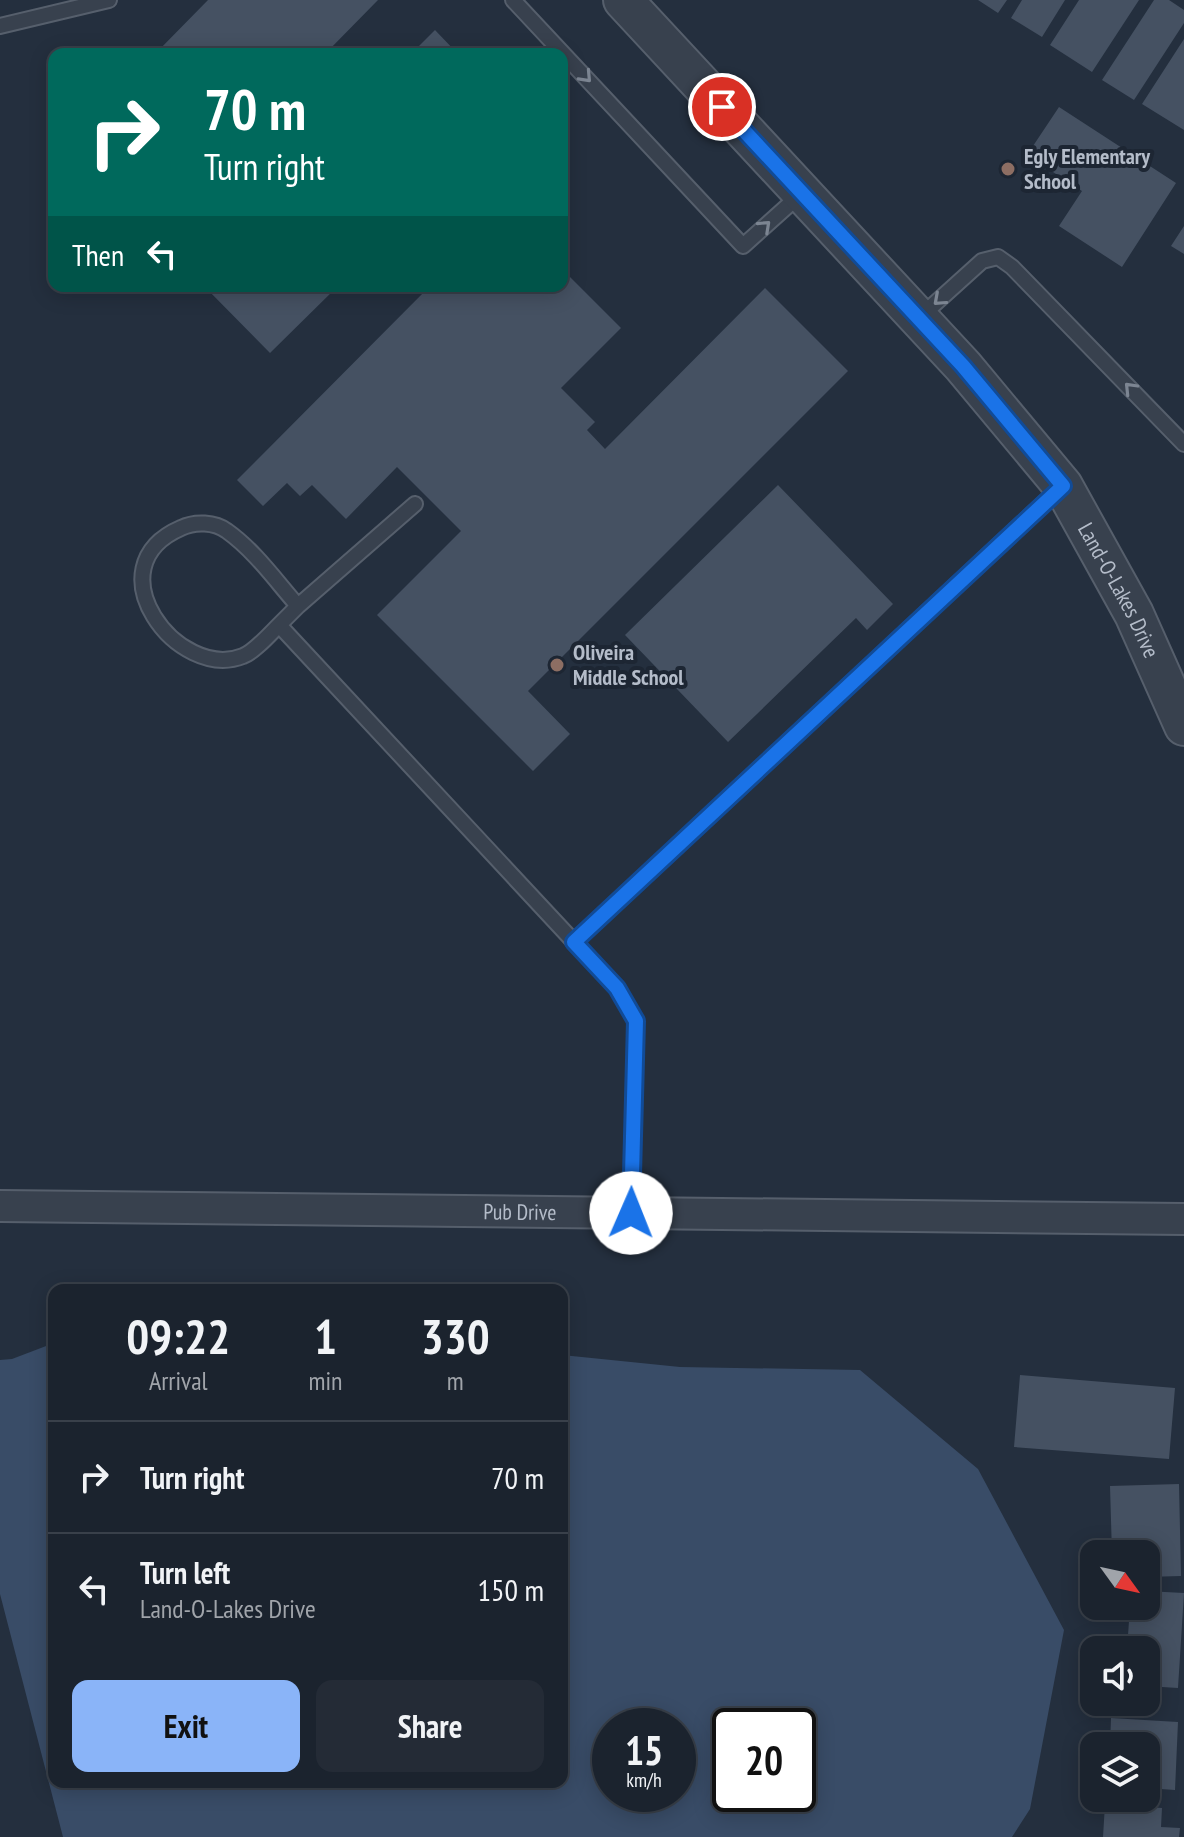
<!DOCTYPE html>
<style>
body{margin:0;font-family:"PT Sans Narrow",sans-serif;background:#242b36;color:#f1f3f6;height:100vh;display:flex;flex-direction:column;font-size:30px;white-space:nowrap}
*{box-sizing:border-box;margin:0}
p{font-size:26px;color:#a0a4aa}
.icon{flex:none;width:44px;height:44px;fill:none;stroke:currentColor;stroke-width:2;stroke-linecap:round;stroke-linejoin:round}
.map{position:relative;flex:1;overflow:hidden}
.panel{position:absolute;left:48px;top:1284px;width:520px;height:504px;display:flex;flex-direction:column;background:#1b232e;border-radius:16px;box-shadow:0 4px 20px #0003,0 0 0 2px #39404a}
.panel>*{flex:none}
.top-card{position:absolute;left:48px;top:48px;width:520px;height:244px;border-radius:16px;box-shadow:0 4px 20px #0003,0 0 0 2px #39404a;background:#00695c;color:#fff;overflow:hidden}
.needle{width:52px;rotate:123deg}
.fabs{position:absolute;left:1080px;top:1540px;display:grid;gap:16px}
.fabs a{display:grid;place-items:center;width:80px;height:80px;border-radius:16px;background:#1b232e;box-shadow:0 4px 20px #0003,0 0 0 2px #39404a;font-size:40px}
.speed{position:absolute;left:592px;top:1708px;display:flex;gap:16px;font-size:40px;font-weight:700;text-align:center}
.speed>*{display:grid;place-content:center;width:104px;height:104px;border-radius:50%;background:#1b232e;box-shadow:0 4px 20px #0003,0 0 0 2px #39404a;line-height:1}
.speed small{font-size:20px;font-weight:400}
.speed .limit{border:4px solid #111;border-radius:12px;background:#fff;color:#111}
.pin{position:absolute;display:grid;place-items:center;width:68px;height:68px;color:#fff;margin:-34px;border:4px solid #fff;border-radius:50%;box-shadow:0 2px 8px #0007}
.me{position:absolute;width:88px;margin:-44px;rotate:1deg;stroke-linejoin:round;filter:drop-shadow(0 0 6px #0008)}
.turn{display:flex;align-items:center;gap:28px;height:168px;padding:0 24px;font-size:36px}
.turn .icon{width:104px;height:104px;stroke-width:2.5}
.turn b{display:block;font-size:56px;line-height:68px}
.then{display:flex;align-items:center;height:76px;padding:0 24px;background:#0003;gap:16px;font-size:30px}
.eta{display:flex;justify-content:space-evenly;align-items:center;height:136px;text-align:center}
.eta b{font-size:48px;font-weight:700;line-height:56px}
.cta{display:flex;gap:16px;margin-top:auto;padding:16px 24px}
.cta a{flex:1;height:92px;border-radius:16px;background:#8ab4f8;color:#111;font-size:32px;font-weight:700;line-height:92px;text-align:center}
.cta a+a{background:#242b36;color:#f1f3f6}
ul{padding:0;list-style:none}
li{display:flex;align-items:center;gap:24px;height:112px;padding:0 24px;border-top:2px solid #39404a}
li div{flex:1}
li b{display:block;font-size:30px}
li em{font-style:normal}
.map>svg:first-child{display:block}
.water{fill:#394c67;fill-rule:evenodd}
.building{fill:#455162}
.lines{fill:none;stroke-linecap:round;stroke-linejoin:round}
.service-casing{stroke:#565f6c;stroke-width:18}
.minor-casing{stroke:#565f6c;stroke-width:34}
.tertiary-casing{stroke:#565f6c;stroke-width:42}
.service{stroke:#38414e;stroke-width:14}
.minor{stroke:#38414e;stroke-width:30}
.tertiary{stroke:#38414e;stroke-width:38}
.oneway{stroke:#7c8592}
.route-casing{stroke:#114b97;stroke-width:20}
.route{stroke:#1a73e8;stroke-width:14}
.education-dot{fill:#8d6e63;stroke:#1d2633;stroke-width:3}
.labels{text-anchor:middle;stroke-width:8;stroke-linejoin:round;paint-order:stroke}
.poi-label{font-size:22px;font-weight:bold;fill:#b4bcc9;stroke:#1d2633;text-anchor:start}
.street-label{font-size:22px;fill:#b4bcc9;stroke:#1d2633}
</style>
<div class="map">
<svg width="1184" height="1837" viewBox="0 0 1184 1837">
<rect width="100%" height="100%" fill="#242f3e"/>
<!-- water -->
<path class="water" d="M54 1343V1782H562V1355L680 1367 860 1370 978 1469 1064 1630 1030 1809 1012 1837H63L0 1594V1360L12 1359ZM610 1726H678V1794H610ZM730 1726H798V1794H730Z"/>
<!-- building -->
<path class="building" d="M208 0H378L325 54H155Z
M978 0H1007L998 13Z
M1022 0H1065L1042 37 1011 18Z
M1079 0H1139L1092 72 1050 45Z
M1154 0H1169L1184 10V23L1134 100 1102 80Z
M435 30 458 54H411Z
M1184 39V130L1142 104Z
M1059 107 1176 183 1122 267 1059 226 1082 191 1027 155Z
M1184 226V254L1171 246Z
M562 269 621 328 561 388 595 422 587 430 605 449 765 288 848 371 528 691 570 734 533 771 377 615 461 531 397 467 346 519 312 485 300 496 287 483 263 506 237 480 430 286H562Z
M204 286H338L270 353Z
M778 485 893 604 867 630 856 618 728 742 625 635Z
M1020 1375 1175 1388 1169 1459 1014 1447Z
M1179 1484 1181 1576 1146 1577V1554H1112L1110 1486Z
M1146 1591 1184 1593 1178 1688 1146 1686V1650H1127L1130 1606H1146Z
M1111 1718 1178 1722 1175 1790 1146 1788V1746H1110Z
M1105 1804 1162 1808 1161 1827 1180 1828 1179 1837H1103Z"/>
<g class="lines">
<defs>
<path id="service" d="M513 0 743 246 802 193
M0 26 109 0
M920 317 982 261 998 257 1012 267 1184 444
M298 606 415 504
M279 625 298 606C276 581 255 551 227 531 215 522 195 521 181 528 91 567 178 682 243 656 254 652 270 634 279 625L617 988 636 1021 631 1213
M574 942 1062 486"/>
<g id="minor">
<path id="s1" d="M0 1206 1184 1219"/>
</g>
<g id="tertiary">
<path id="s2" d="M623 0 963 366 1063 486 1134 614 1184 726"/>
</g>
</defs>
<!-- service casing -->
<use href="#service" class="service-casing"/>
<!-- minor casing -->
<use href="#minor" class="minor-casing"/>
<!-- tertiary casing -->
<use href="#tertiary" class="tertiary-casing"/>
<!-- service -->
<use href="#service" class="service"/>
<!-- minor -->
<use href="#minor" class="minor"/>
<!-- tertiary -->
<use href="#tertiary" class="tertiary"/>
</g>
<!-- one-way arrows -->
<defs><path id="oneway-chevron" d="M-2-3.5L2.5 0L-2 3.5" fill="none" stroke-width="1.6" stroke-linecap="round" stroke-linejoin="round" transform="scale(2)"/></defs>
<g class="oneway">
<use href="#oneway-chevron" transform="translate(586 77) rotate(47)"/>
<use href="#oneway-chevron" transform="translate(765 226) rotate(-43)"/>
<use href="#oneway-chevron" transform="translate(939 300) rotate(138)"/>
<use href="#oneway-chevron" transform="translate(1130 388) rotate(-134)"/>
</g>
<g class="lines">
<defs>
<path id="route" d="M631 1213 636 1021 617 988 574 942 1063 486 963 366 722 107"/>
</defs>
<!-- route casing -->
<use href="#route" class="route-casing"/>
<!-- route -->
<use href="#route" class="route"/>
</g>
<!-- markers -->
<g class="education-dot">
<circle cx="1008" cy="169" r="8"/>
<circle cx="557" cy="665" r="8"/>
</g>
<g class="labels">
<!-- poi labels -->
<g class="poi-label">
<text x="1024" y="164">Egly Elementary<tspan x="1024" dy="25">School</tspan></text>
<text x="573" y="660">Oliveira<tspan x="573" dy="25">Middle School</tspan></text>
</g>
<!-- street labels -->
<g class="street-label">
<text dy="8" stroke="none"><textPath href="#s2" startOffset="774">Land-O-Lakes Drive</textPath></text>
<text dy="8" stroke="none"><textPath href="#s1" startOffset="520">Pub Drive</textPath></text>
</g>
</g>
</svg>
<div class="fabs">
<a><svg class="needle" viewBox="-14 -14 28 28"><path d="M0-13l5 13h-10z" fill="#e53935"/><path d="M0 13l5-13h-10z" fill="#a0a4aa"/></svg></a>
<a><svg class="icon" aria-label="sound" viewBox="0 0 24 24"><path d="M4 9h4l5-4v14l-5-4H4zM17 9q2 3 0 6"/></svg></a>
<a><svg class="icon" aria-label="layers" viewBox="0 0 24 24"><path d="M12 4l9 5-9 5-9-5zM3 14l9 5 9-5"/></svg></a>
</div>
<div class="speed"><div>15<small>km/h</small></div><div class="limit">20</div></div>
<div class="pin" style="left:722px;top:107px;background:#d93025"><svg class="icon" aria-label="arrive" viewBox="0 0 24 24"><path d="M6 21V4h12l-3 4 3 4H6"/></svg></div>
<svg class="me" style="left:631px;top:1213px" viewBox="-20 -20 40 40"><circle r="19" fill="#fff"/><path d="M0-13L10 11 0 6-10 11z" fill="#1a73e8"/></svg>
<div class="top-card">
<div class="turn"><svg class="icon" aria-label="right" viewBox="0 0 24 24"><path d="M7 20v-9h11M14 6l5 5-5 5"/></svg><div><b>70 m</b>Turn right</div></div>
<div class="then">Then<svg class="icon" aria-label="left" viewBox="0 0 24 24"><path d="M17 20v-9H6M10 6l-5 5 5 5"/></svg></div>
</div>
<section class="panel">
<div class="eta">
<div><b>09:22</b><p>Arrival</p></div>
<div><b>1</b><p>min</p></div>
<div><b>330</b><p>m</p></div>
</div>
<ul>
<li><svg class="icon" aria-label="right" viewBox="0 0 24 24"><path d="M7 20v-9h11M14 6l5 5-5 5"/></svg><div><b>Turn right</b></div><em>70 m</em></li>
<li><svg class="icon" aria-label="left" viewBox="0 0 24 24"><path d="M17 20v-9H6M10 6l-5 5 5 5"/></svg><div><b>Turn left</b><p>Land-O-Lakes Drive</p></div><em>150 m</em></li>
</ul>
<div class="cta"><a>Exit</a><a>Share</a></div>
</section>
</div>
